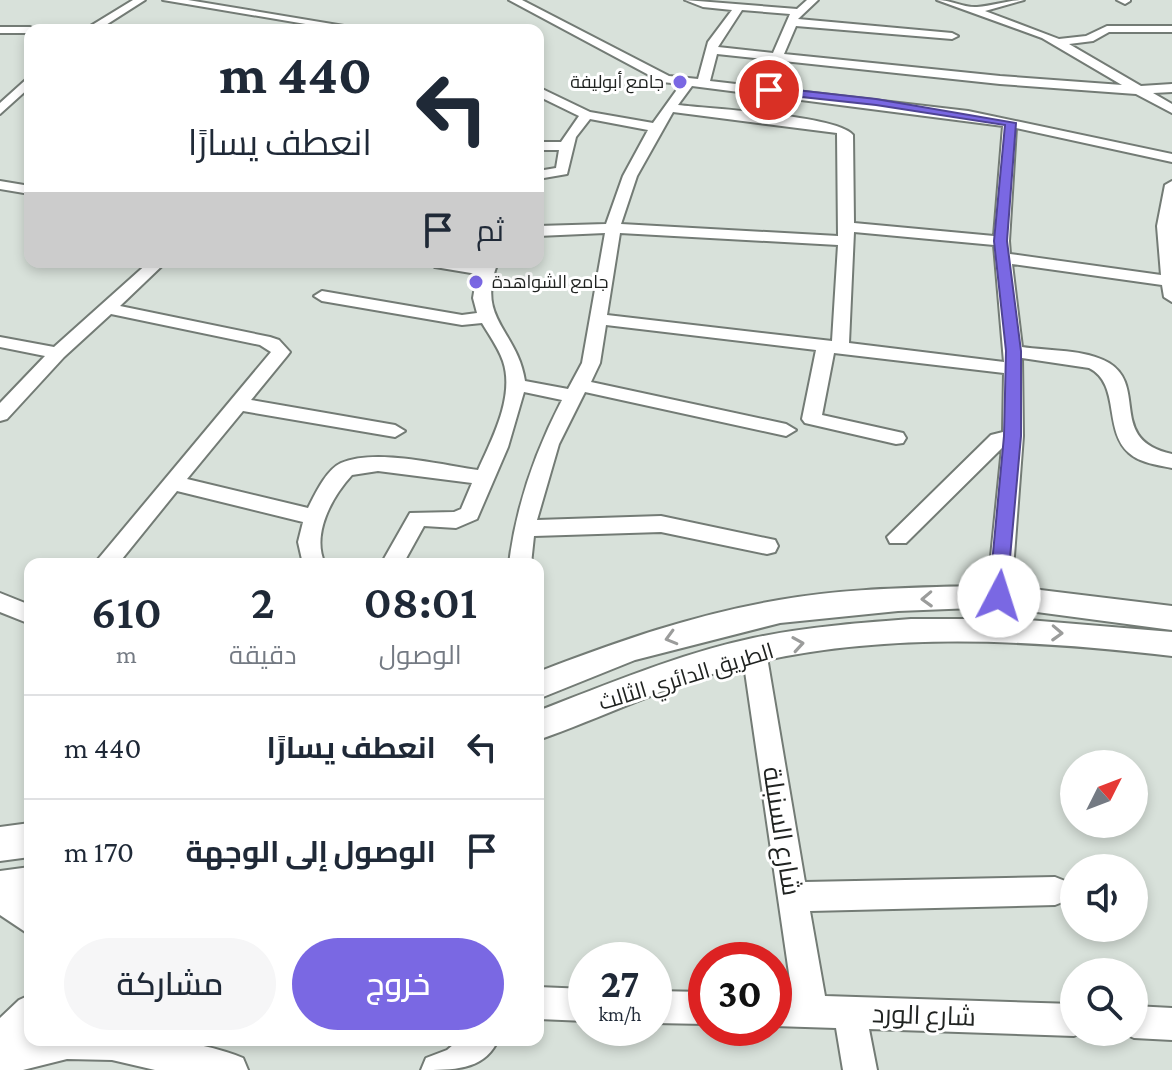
<!DOCTYPE html>
<html lang="ar">
<meta charset="utf-8">
<style>
body{margin:0;font-family:"Crimson Pro",Cairo,serif;background:#f6f6f7;color:#1f2937;direction:rtl;height:100vh;display:flex;flex-direction:column;font-size:30px;white-space:nowrap}
*{box-sizing:border-box;margin:0}
p{font-size:26px;color:#747a83}
.icon{flex:none;width:44px;height:44px;fill:none;stroke:currentColor;stroke-width:2;stroke-linecap:round;stroke-linejoin:round}
.map{position:relative;flex:1;overflow:hidden;direction:ltr}
.panel{position:absolute;left:24px;top:558px;width:520px;height:488px;display:flex;flex-direction:column;background:#fff;border-radius:16px;box-shadow:0 4px 12px #0003;direction:rtl}
.panel>*{flex:none}
.banner{position:absolute;left:24px;top:24px;width:520px;height:244px;border-radius:16px;box-shadow:0 4px 12px #0003;direction:rtl;background:#fff;color:#1f2937;overflow:hidden}
.needle{width:52px;rotate:48deg}
.controls{position:absolute;left:1060px;top:750px;display:grid;gap:16px}
.controls a{display:grid;place-items:center;width:88px;height:88px;border-radius:50%;background:#fff;box-shadow:0 4px 12px #0003;font-size:40px}
.speed{position:absolute;left:568px;top:942px;display:flex;gap:16px;font-size:40px;font-weight:700;text-align:center}
.speed>*{display:grid;place-content:center;width:104px;height:104px;border-radius:50%;background:#fff;box-shadow:0 4px 12px #0003;line-height:1}
.speed small{font-size:20px;font-weight:400}
.speed .limit{border:12px solid #d22;background:#fff;color:#111}
.pin{position:absolute;display:grid;place-items:center;width:68px;height:68px;color:#fff;margin:-34px;border:4px solid #fff;border-radius:50%;box-shadow:0 2px 8px #0007}
.me{position:absolute;width:88px;margin:-44px;rotate:5deg;stroke-linejoin:round;filter:drop-shadow(0 0 6px #0008)}
.turn{display:flex;align-items:center;gap:28px;height:168px;padding:0 40px;font-size:36px}
.turn .icon{width:104px;height:104px;stroke-width:2.5}
.turn b{display:block;font-size:56px;line-height:68px}
.then{display:flex;align-items:center;height:76px;padding:0 40px;background:#0003;gap:16px;font-size:30px}
.eta{display:flex;justify-content:space-evenly;align-items:center;height:136px;text-align:center}
.eta b{font-size:48px;font-weight:600;line-height:56px}
.action{display:flex;gap:16px;margin-top:auto;padding:16px 40px}
.action a{flex:1;height:92px;border-radius:48px;background:#7a68e3;color:#fff;font-size:32px;font-weight:600;line-height:92px;text-align:center}
.action a+a{background:#f6f6f7;color:#1f2937}
ul{padding:0;list-style:none}
li{display:flex;align-items:center;gap:24px;height:104px;padding:0 40px;border-top:2px solid #e0e1e3}
li div{flex:1}
li b{display:block;font-size:30px}
li em{font-style:normal}
.map>svg:first-child{display:block}
.lines{fill:none;stroke-linecap:round;stroke-linejoin:round}
.minor-casing{stroke:#737b75;stroke-width:4}
.major-casing{stroke:#737b75;stroke-width:4}
.minor{fill:#fff;fill-rule:evenodd}
.major{fill:#fff;fill-rule:evenodd}
.oneway{stroke:#9b9c9b}
.route{fill:#7a68e3;stroke:#4f4494;stroke-width:2}
.poi-dot{fill:#7a68e3;stroke:#fff;stroke-width:3}
.labels{text-anchor:middle;stroke-width:6;stroke-linejoin:round;paint-order:stroke}
.far-poi-label{font-size:18px;fill:#202321;stroke:#fff;text-anchor:end}
.street-label{font-size:22px;fill:#202321;stroke:#fff}
.near-street-label{font-size:26px;fill:#202321;stroke:#fff}
</style>
<div class="map">
<svg width="1172" height="1070" viewBox="0 0 1172 1070">
<rect width="100%" height="100%" fill="#d8e1da"/>
<g class="lines">
<defs>
<path id="minor" d="M133 0H145L98 30H84Z
M163 0H188L368 30H341Z
M509 0H522L669 76 698 79 708 42 732 10 703 7 685 0 797 9 807 0H818L798 19 952 33 958 36 952 39 796 26 784 54 1000 76 1122 85 1042 38 937 0C951 0 964 8 977 7 993 6 1008 0 1024 0L985 11 1059 39 1086 36 1107 26H1172V32H1109L1093 41 1069 44 1141 86 1172 84V92L1153 93 1172 104V113L1136 94 1000 84 717 54 710 81 968 111 1172 154V162L1016 128 1009 241 1010 254 1161 275 1157 226 1165 185 1172 181V302L1164 297 1162 285 1012 264 1022 347C1048 351 1086 349 1109 363 1148 387 1107 440 1172 454V468C1158 465 1140 463 1129 453 1103 430 1121 384 1089 368L1022 358 1023 436 1011 596 1007 602 999 605 991 602 987 596 1002 448 906 543H890L887 537 991 435 1003 432 1004 373 834 353 822 415 903 433 906 438 903 443 896 444 805 423 802 419 816 350 606 325 600 363 591 382 786 424 796 430 786 436 585 392 559 444 537 520 661 516 775 540 778 546 775 552 767 554 661 532 534 536 531 564H509C516 506 535 452 562 400L524 392 508 447 477 519 456 528 424 526 403 564H381L410 513 454 512 461 509 472 483 378 471 352 475C332 497 311 534 325 564H303L298 542 303 522 177 491 118 564H94L271 352 260 345 111 314 64 357 7 419 0 421V403L45 356 0 347V337L54 347 149 262H166L120 306 270 337 279 340 290 352 287 356 251 400 395 425 405 431 395 437 243 411 187 479 308 508C315 494 326 470 341 463 376 448 441 465 478 470 492 439 515 396 503 361 498 347 489 335 482 323L462 325 322 301 314 296 322 291 462 315 477 313 473 298 477 274 435 267 427 262 481 264 498 262C475 320 517 329 525 381L568 389 582 363 605 233 538 236V226L606 224 623 176 648 130 590 119 576 137 567 174 538 179V171L556 168 559 150H538V142H561L579 116 538 96V87L590 112 653 123 681 84 662 82ZM742 10 790 14 773 53 718 47ZM692 86 1003 126 994 236 854 223 853 135C838 115 709 109 678 105ZM673 112 837 133 838 236 621 224 637 176ZM854 232 994 245 1004 362 849 343ZM620 233 838 245 832 341 607 315Z
M1117 0H1130V1L1125 4Z
M0 27H30L36 30H30V33H0Z
M30 76V87L0 114V103Z
M0 181 30 186V194L0 189Z
M0 593 30 605V624L0 612Z
M754 641 763 644 766 651 805 882 1055 877 1065 881 1070 891 1065 901 1055 905 810 911 825 996 1074 1004V1032H1084L1074 1036 869 1029 877 1070H843L836 1028 774 1026V994H792L742 651 745 644Z
M0 883 30 900V935L0 915Z
M538 987 586 989V1021L538 1019Z
M654 991 706 992V1024L654 1023Z
M30 995V1040C100 1040 177 1031 243 1058L248 1070H155L112 1060 67 1059 23 1070H0V1018L19 1000Z
M1134 1006 1172 1008V1040L1134 1038 1123 1033 1134 1032Z
M459 1040H495L496 1044C482 1070 453 1070 421 1070L426 1058 447 1050Z"/>
<path id="major" d="M999 585 1172 606V630L999 607 898 611 780 623 635 660 538 699V672C616 642 695 614 779 600 851 587 926 588 999 585Z
M911 619H1016L1172 632V656C1025 639 870 630 726 670 661 688 601 718 538 740V711C608 684 679 654 753 638 805 627 858 623 911 619Z
M30 823V857L0 861V827Z
M30 867V903L0 907V871Z"/>
</defs>
<!-- minor casing -->
<use href="#minor" class="minor-casing"/>
<!-- major casing -->
<use href="#major" class="major-casing"/>
<!-- minor -->
<use href="#minor" class="minor"/>
<!-- major -->
<use href="#major" class="major"/>
</g>
<!-- one-way arrows -->
<defs><path id="oneway-chevron" d="M-2-3.5L2.5 0L-2 3.5" fill="none" stroke-width="1.6" stroke-linecap="round" stroke-linejoin="round" transform="scale(2)"/></defs>
<g class="oneway">
<use href="#oneway-chevron" transform="translate(927 599) rotate(178)"/>
<use href="#oneway-chevron" transform="translate(1057 633) rotate(2)"/>
<use href="#oneway-chevron" transform="translate(671 638) rotate(164)"/>
<use href="#oneway-chevron" transform="translate(798 644) rotate(-9)"/>
</g>
<!-- route -->
<path class="route" d="M769 87 876 99 1016 123 1007 241 1021 351V436L1006 602H992L989 596 1004 436 1006 351 994 241 1005 125 876 105 765 93V88Z"/>
<!-- markers -->
<g class="poi-dot">
<circle cx="680" cy="82" r="8"/>
<circle cx="476" cy="282" r="8"/>
</g>
<g class="labels">
<!-- far-poi labels -->
<g class="far-poi-label">
<text x="664" y="88">جامع أبوليفة</text>
<text x="492" y="288" text-anchor="start">جامع الشواهدة</text>
</g>
<!-- street labels -->
<g class="street-label">
<text transform="translate(686 676) rotate(-17)" y="8">الطريق الدائري الثالث</text>
</g>
<!-- near-street labels -->
<g class="near-street-label">
<text transform="translate(782 831) rotate(81)" y="9">شارع السنبلة</text>
<text transform="translate(924 1015) rotate(2)" y="9">شارع الورد</text>
</g>
</g>
</svg>
<div class="controls">
<a><svg class="needle" viewBox="-14 -14 28 28"><path d="M0-13l5 13h-10z" fill="#e53935"/><path d="M0 13l5-13h-10z" fill="#747a83"/></svg></a>
<a><svg class="icon" aria-label="sound" viewBox="0 0 24 24"><path d="M4 9h4l5-4v14l-5-4H4zM17 9q2 3 0 6"/></svg></a>
<a><svg class="icon" aria-label="search" viewBox="0 0 24 24"><circle cx="10" cy="10" r="6"/><path d="M15 15l6 6"/></svg></a>
</div>
<div class="speed"><div>27<small>km/h</small></div><div class="limit">30</div></div>
<div class="pin" style="left:769px;top:90px;background:#d93025"><svg class="icon" aria-label="arrive" viewBox="0 0 24 24"><path d="M6 21V4h12l-3 4 3 4H6"/></svg></div>
<svg class="me" style="left:999px;top:596px" viewBox="-20 -20 40 40"><circle r="19" fill="#fff"/><path d="M0-13L10 11 0 6-10 11z" fill="#7a68e3"/></svg>
<div class="banner">
<div class="turn"><svg class="icon" aria-label="left" viewBox="0 0 24 24"><path d="M17 20v-9H6M10 6l-5 5 5 5"/></svg><div><b>440 m</b>انعطف يسارًا</div></div>
<div class="then">ثم<svg class="icon" aria-label="arrive" viewBox="0 0 24 24"><path d="M6 21V4h12l-3 4 3 4H6"/></svg></div>
</div>
<section class="panel">
<div class="eta">
<div><b>08:01</b><p>الوصول</p></div>
<div><b>2</b><p>دقيقة</p></div>
<div><b>610</b><p>m</p></div>
</div>
<ul>
<li><svg class="icon" aria-label="left" viewBox="0 0 24 24"><path d="M17 20v-9H6M10 6l-5 5 5 5"/></svg><div><b>انعطف يسارًا</b></div><em>440 m</em></li>
<li><svg class="icon" aria-label="arrive" viewBox="0 0 24 24"><path d="M6 21V4h12l-3 4 3 4H6"/></svg><div><b>الوصول إلى الوجهة</b></div><em>170 m</em></li>
</ul>
<div class="action"><a>خروج</a><a>مشاركة</a></div>
</section>
</div>
